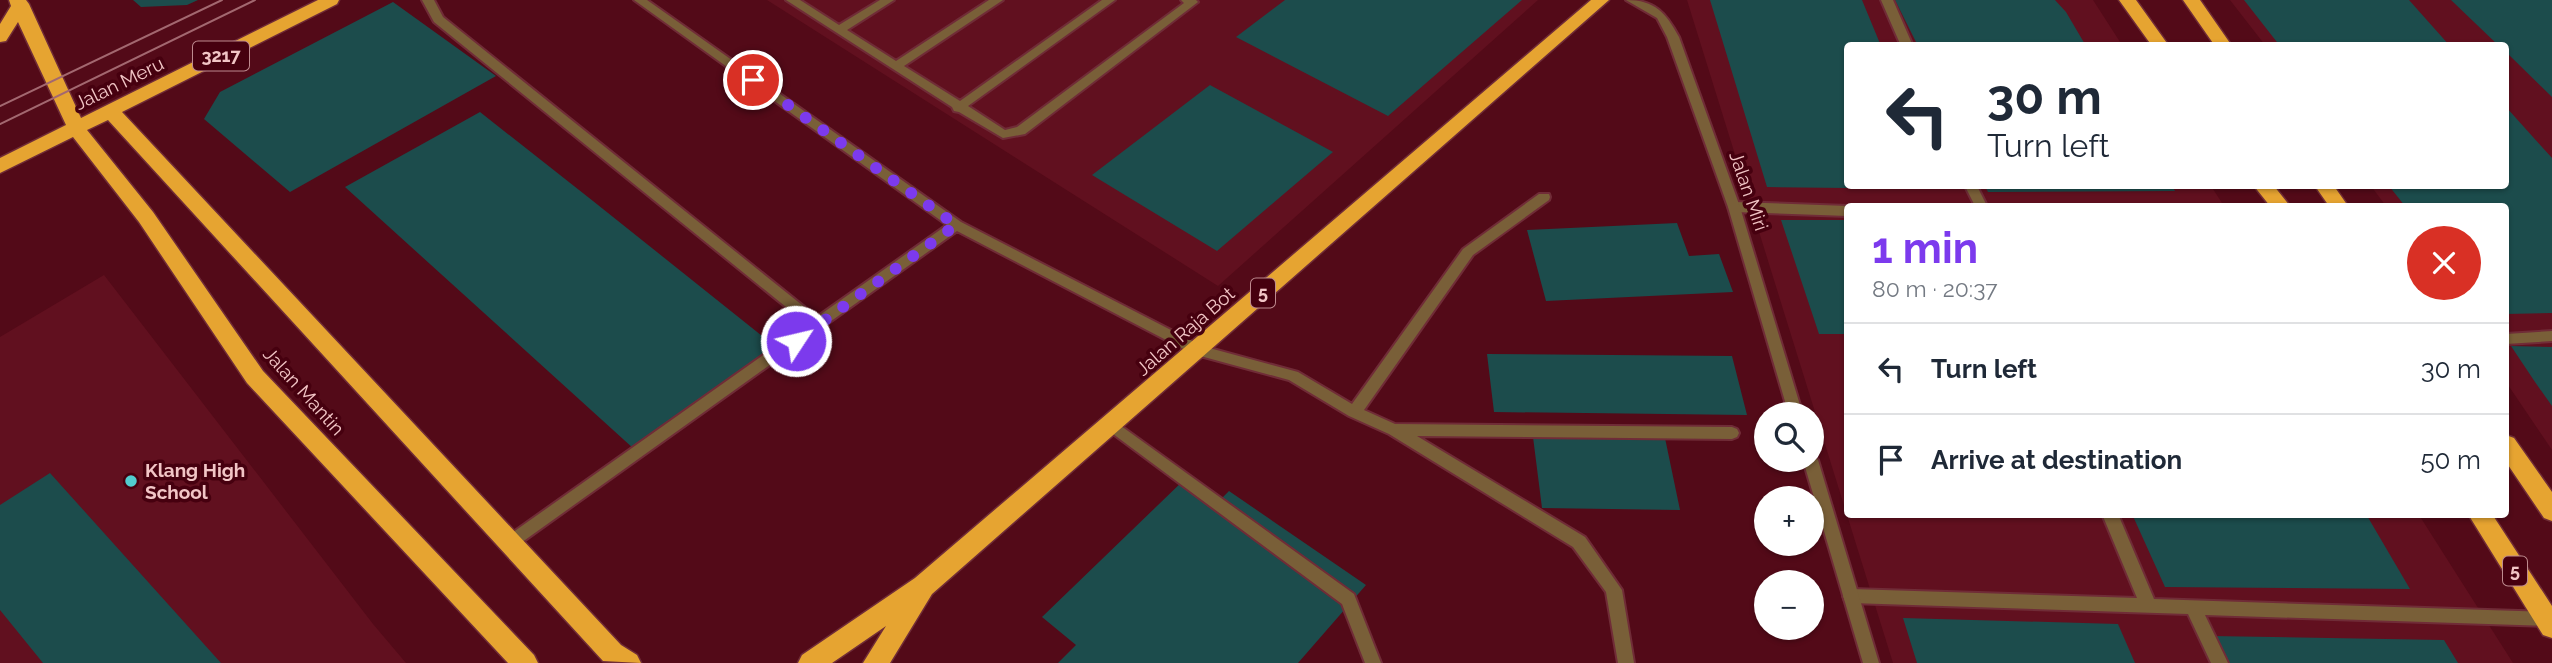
<!DOCTYPE html>
<meta charset="utf-8">
<style>
body{margin:0;font-family:Raleway,sans-serif;background:#f2f2f3;color:#1f2937;height:100vh;display:flex;flex-direction:column;font-size:26px;white-space:nowrap}
*{box-sizing:border-box;margin:0}
p{font-size:23px;color:#747a83}
.icon{flex:none;width:38px;height:38px;fill:none;stroke:currentColor;stroke-width:2;stroke-linecap:round;stroke-linejoin:round}
.map{position:relative;flex:1;overflow:hidden}
.panel{position:absolute;left:1844px;top:203px;width:665px;height:315px;display:flex;flex-direction:column;background:#fff;border-radius:7px;box-shadow:0 2px 5px #0004}
.panel>*{flex:none}
.guide{position:absolute;left:1844px;top:42px;width:665px;height:147px;border-radius:7px;box-shadow:0 2px 5px #0004;background:#fff;color:#1f2937;overflow:hidden}
.tools{position:absolute;left:1754px;top:402px;display:grid;gap:14px}
.tools a{display:grid;place-items:center;width:70px;height:70px;border-radius:50%;background:#fff;box-shadow:0 2px 5px #0004;font-size:35px}
.pin{position:absolute;display:grid;place-items:center;width:60px;height:60px;color:#fff;margin:-30px;border:4px solid #fff;border-radius:50%;box-shadow:0 2px 7px #0007}
.me{position:absolute;width:77px;margin:-38px;rotate:55deg;stroke-linejoin:round;filter:drop-shadow(0 0 5px #0008)}
.turn{display:flex;align-items:center;gap:24px;height:147px;padding:0 28px;font-size:32px}
.turn .icon{width:91px;height:91px;stroke-width:2.5}
.turn b{display:block;font-size:49px;line-height:60px}
.round{display:grid;place-items:center;flex:none;width:74px;height:74px;border-radius:37px;background:#f2f2f3}
.summary{display:flex;align-items:center;justify-content:space-between;height:119px;padding:0 28px}
h1{font-size:42px;font-weight:700;line-height:52px;color:#7c3aed}
ul{padding:0;list-style:none}
li{display:flex;align-items:center;gap:21px;height:91px;padding:0 28px;border-top:2px solid #e0e1e3}
li div{flex:1}
li b{display:block;font-size:26px}
li em{font-style:normal}
.map>svg:first-child{display:block}
.built{fill:#61101f}
.building{fill:#1c4c4c}
.lines{fill:none;stroke-linecap:round;stroke-linejoin:round}
.lane-casing{stroke:#702c37;stroke-width:4}
.street-casing{stroke:#702c37;stroke-width:4}
.highway-casing{stroke:#702c37;stroke-width:3}
.lane{fill:#795f38;fill-rule:evenodd}
.street{fill:#795f38;fill-rule:evenodd}
.highway{fill:#e6a431;fill-rule:evenodd}
.tram{stroke:#a36870;stroke-width:2}
.route{stroke:#7c3aed;stroke-width:12;stroke-dasharray:0 21.6}
.poi-dot{fill:#52cdcf;stroke:#46000f;stroke-width:2.5}
.labels{text-anchor:middle;stroke-width:7;stroke-linejoin:round;paint-order:stroke}
.shield{fill:#46000f;stroke:#be8a8f;stroke-width:2}
.shield-label{font-size:18px;font-weight:bold;fill:#f2c5c6}
.street-label{font-size:19px;fill:#f2c5c6;stroke:#46000f}
.poi-label{font-size:19px;font-weight:bold;fill:#f2c5c6;stroke:#46000f;text-anchor:start}
</style>
<div class="map">
<svg width="2552" height="663" viewBox="0 0 2552 663">
<rect width="100%" height="100%" fill="#530a18"/>
<!-- built -->
<path class="built" d="M767 0H1538L1218 286Z
M1687 0H2093L2122 45 1848 46V186H2211L2224 206H1848V514L2419 515 2513 663H1893Z
M2230 0H2552V450L2506 382V206H2386L2371 186H2506V46L2265 45Z
M104 275 373 624 406 663H0V337Z"/>
<!-- building -->
<path class="building" d="M133 0H198L187 5 141 7Z
M1285 0H1522L1388 116 1236 37Z
M1710 0H1862L1881 46H1848V186H1939L1941 189 1767 187Z
M1895 0H2055L2066 12 2086 46H1918Z
M2244 0H2409L2450 46H2280Z
M2451 0H2552V97L2506 52V46H2499Z
M393 2 496 76 290 192 204 119 220 92Z
M1210 85 1333 152 1217 251 1092 175Z
M2506 107 2552 158V313L2506 314V206H2405L2389 186H2506Z
M480 112 593 201 776 347 634 449 345 187Z
M1985 186H2172L2175 191 1988 192Z
M1781 220H1848V334H1819Z
M1677 223 1689 256 1719 254 1733 292 1546 301 1527 230Z
M2511 346 2552 347V406L2535 382Z
M1487 354 1732 356 1747 415 1494 412Z
M1533 437 1665 438 1680 510 1542 508Z
M50 473 221 663H43L0 610V505Z
M1186 478 1219 501 1229 491 1366 585 1298 663H1058L1076 645 1042 617Z
M2132 514H2366L2410 589 2165 587Z
M1903 618 2118 624 2135 663H1917Z
M2211 636 2444 640 2458 663H2224Z"/>
<g class="lines">
<defs>
<path id="lane" d="M422 0H434L443 17 817 317 947 225 634 0H647L961 222 1202 346 1298 372 1352 404 1463 249 1539 194H1549L1550 197 1549 200 1473 255 1364 410 1395 424 1732 427 1737 429 1739 433 1737 437 1732 439 1417 436 1585 537 1622 590 1634 663H1618L1606 592 1573 547 1389 434 1349 416 1289 380 1193 354 957 231 511 550 505 548 503 543 505 538 807 324 434 22Z
M786 0H800L839 25 880 0H894L847 30 896 61 989 0H1003L904 66 960 101 1102 0H1115L968 106 1005 130 1017 127 1184 3 1181 0H1196L1198 2 1025 134 1003 138 959 112 954 111 952 107Z
M1881 0H1893L1913 46H1901Z
M1965 186H1977L1987 206H1975Z
M1734 202 1848 206V216L1734 212 1728 207Z
M2552 331V341L2506 344V334Z
M1110 418 1354 594 1381 663H1365L1342 604 1105 428 1103 424 1105 420Z
M2102 514H2118L2154 599 2546 612 2552 614V624L2546 626 2205 615 2228 663H2211L2188 614 1851 603 1845 601 1843 596 1845 591 1851 589 2137 598Z"/>
<path id="street" d="M1626 0C1655 0 1666 13 1679 37L1740 207 1803 415H1789L1728 207 1667 37 1657 18Z
M1811 454 1818 460 1879 663H1863L1803 460H1811Z"/>
<path id="highway" d="M9 0H26L29 4 81 118 318 0H339L337 4 122 112 621 645 637 655 641 663 603 661 108 120 87 130 153 212 263 371 534 655 538 663H508L247 383 139 222 73 137 0 173V158L66 125 18 22 6 41 0 42V24L11 6Z
M1591 0H1609L932 594 890 663H863L886 626 832 663H798L802 655 915 578Z
M2119 0H2136L2169 46H2152Z
M2183 0H2200L2232 46H2215Z
M2254 186H2274L2290 206H2270Z
M2315 186H2334L2348 206H2329Z
M2506 435 2514 438 2552 492V521L2544 518 2506 462Z
M2468 514H2492L2552 606V638L2543 635Z"/>
</defs>
<!-- lane casing -->
<use href="#lane" class="lane-casing"/>
<!-- street casing -->
<use href="#street" class="street-casing"/>
<!-- highway casing -->
<use href="#highway" class="highway-casing"/>
<!-- lane -->
<use href="#lane" class="lane"/>
<!-- street -->
<use href="#street" class="street"/>
<!-- highway -->
<use href="#highway" class="highway"/>
<!-- tram -->
<path class="tram" d="M0 106 222 0
M0 124 255 0"/>
</g>
<g class="lines">
<!-- route -->
<path class="route" d="M753 80 956 225 796 341"/>
</g>
<!-- markers -->
<circle class="poi-dot" cx="131" cy="481" r="7"/>
<g class="labels">
<!-- shield labels -->
<g class="shield">
<rect x="193" y="41.5" width="56" height="29" rx="5"/>
<rect x="1251" y="278.5" width="24" height="29" rx="5"/>
<rect x="2503" y="556.5" width="24" height="29" rx="5"/>
</g>
<g class="shield-label">
<text x="221" y="62">3217</text>
<text x="1263" y="299">5</text>
<text x="2515" y="577">5</text>
</g>
<!-- street labels -->
<g class="street-label">
<text transform="translate(119 83) rotate(-26)" y="7">Jalan Meru</text>
<text transform="translate(1749 191) rotate(71)" y="7">Jalan Miri</text>
<text transform="translate(1185 331) rotate(-41)" y="7">Jalan Raja Bot</text>
<text transform="translate(304 391) rotate(48)" y="7">Jalan Mantin</text>
</g>
<!-- poi labels -->
<g class="poi-label">
<text x="145" y="477">Klang High<tspan x="145" dy="22">School</tspan></text>
</g>
</g>
</svg>
<div class="tools">
<a><svg class="icon" aria-label="search" viewBox="0 0 24 24"><circle cx="10" cy="10" r="6"/><path d="M15 15l6 6"/></svg></a>
<a>+</a>
<a>−</a>
</div>
<div class="pin" style="left:753px;top:80px;background:#d93025"><svg class="icon" aria-label="arrive" viewBox="0 0 24 24"><path d="M6 21V4h12l-3 4 3 4H6"/></svg></div>
<svg class="me" style="left:796px;top:341px" viewBox="-20 -20 40 40"><circle r="17" fill="#7c3aed" stroke="#fff" stroke-width="3"/><path d="M0-11L8 9 0 5-8 9z" fill="#fff"/></svg>
<div class="guide">
<div class="turn"><svg class="icon" aria-label="left" viewBox="0 0 24 24"><path d="M17 20v-9H6M10 6l-5 5 5 5"/></svg><div><b>30 m</b>Turn left</div></div>
</div>
<section class="panel">
<div class="summary"><div><h1>1 min</h1><p>80 m · 20:37</p></div><a class="round" style="background:#d93025;color:#fff"><svg class="icon" aria-label="close" viewBox="0 0 24 24"><path d="M6 6l12 12M18 6L6 18"/></svg></a></div>
<ul>
<li><svg class="icon" aria-label="left" viewBox="0 0 24 24"><path d="M17 20v-9H6M10 6l-5 5 5 5"/></svg><div><b>Turn left</b></div><em>30 m</em></li>
<li><svg class="icon" aria-label="arrive" viewBox="0 0 24 24"><path d="M6 21V4h12l-3 4 3 4H6"/></svg><div><b>Arrive at destination</b></div><em>50 m</em></li>
</ul>
</section>
</div>
